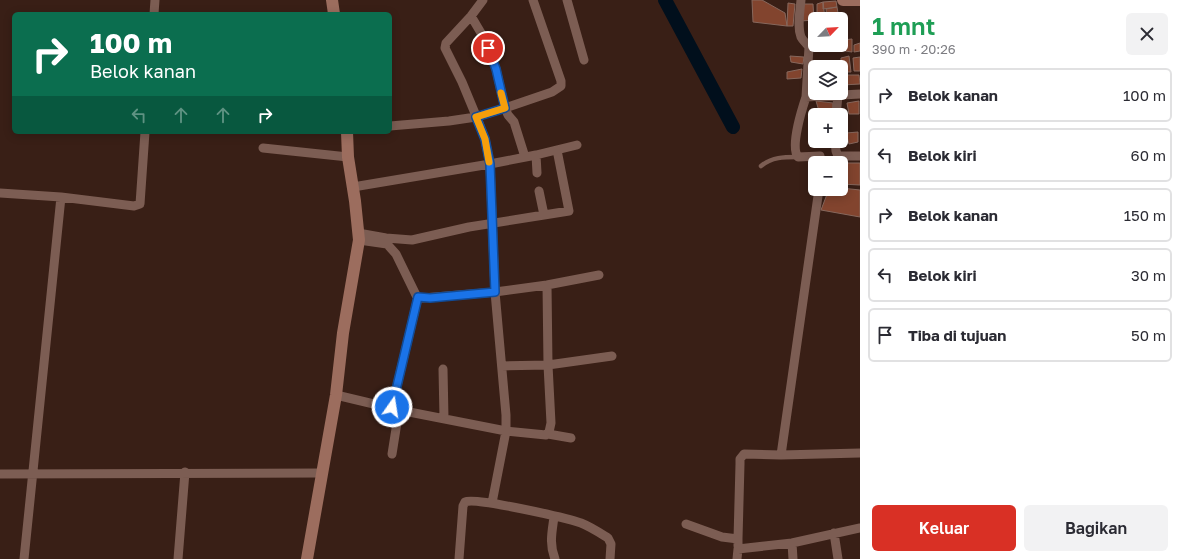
<!DOCTYPE html>
<html lang="id">
<meta charset="utf-8">
<style>
body{margin:0;font-family:"Golos Text",sans-serif;background:#f2f2f3;color:#2b2b33;height:100vh;display:flex;flex-direction:column;font-size:15px;white-space:nowrap}
*{box-sizing:border-box;margin:0}
p{font-size:13px;color:#7c7c81}
.icon{flex:none;width:22px;height:22px;fill:none;stroke:currentColor;stroke-width:2;stroke-linecap:round;stroke-linejoin:round}
.map{position:relative;flex:1;overflow:hidden}
.side{display:flex;flex-direction:column;background:#fff;width:320px}
.side>*{flex:none}
.top-card{position:absolute;left:12px;top:12px;width:380px;height:122px;border-radius:6px;box-shadow:0 2px 10px #0003;background:#0b6e4f;color:#fff;overflow:hidden}
.needle{width:26px;rotate:65deg}
.fabs{position:absolute;left:808px;top:12px;display:grid;gap:8px}
.fabs a{display:grid;place-items:center;width:40px;height:40px;border-radius:6px;background:#fff;box-shadow:0 2px 10px #0003;font-size:20px}
.pin{position:absolute;display:grid;place-items:center;width:34px;height:34px;color:#fff;margin:-17px;border:2px solid #fff;border-radius:50%;box-shadow:0 1px 4px #0007}
.me{position:absolute;width:44px;margin:-22px;rotate:13deg;stroke-linejoin:round;filter:drop-shadow(0 0 3px #0008)}
.turn{display:flex;align-items:center;gap:14px;height:84px;padding:0 12px;font-size:18px}
.turn .icon{width:52px;height:52px;stroke-width:2.5}
.turn b{display:block;font-size:28px;line-height:34px}
.lanes{display:flex;align-items:center;height:38px;padding:0 12px;background:#0003;justify-content:center;gap:20px;direction:ltr}
.lanes .off{opacity:.35}
.round{display:grid;place-items:center;flex:none;width:42px;height:42px;border-radius:6px;background:#f2f2f3}
.summary{display:flex;align-items:center;justify-content:space-between;height:68px;padding:0 12px}
h1{font-size:24px;font-weight:600;line-height:30px;color:#1e9e55}
.primary-button{display:flex;gap:8px;margin-top:auto;padding:8px 12px}
.primary-button a{flex:1;height:46px;border-radius:6px;background:#d93025;color:#fff;font-size:16px;font-weight:600;line-height:46px;text-align:center}
.primary-button a+a{background:#f2f2f3;color:#2b2b33}
ul{padding:0;list-style:none}
li{display:flex;align-items:center;gap:12px;height:54px;margin:0 8px 6px;padding:0 4px;border:2px solid #e1e1e2;border-radius:6px}
li div{flex:1}
li b{display:block;font-size:15px}
li em{font-style:normal}
main{display:flex;flex:1;min-height:0}
.map>svg:first-child{display:block}
.lines{fill:none;stroke-linecap:round;stroke-linejoin:round}
.river{stroke:#010f1c;stroke-width:14}
.building{fill:#82442e;stroke:#87685d}
.lane{stroke:#7c5d53;stroke-width:4.5}
.street{stroke:#7c5d53;stroke-width:9}
.secondary{stroke:#9c6d5e;stroke-width:12}
.route-casing{stroke:#114b97;stroke-width:10}
.route{stroke:#1a73e8;stroke-width:7}
.slow{stroke:#f59e0b;stroke-width:7}
</style>
<main>
<div class="map">
<svg width="860" height="559" viewBox="0 0 860 559">
<rect width="100%" height="100%" fill="#391f16"/>
<g class="lines">
<!-- river -->
<path class="river" d="M665 0 733 127"/>
</g>
<!-- building -->
<path class="building" d="M752 0H762L785 13 787 26 753 22Z
M836 1 837 7 823 9V2Z
M823 2 825 19 817 18V4Z
M788 3 795 4 793 26H787Z
M802 4H813L814 20 801 21Z
M837 7 839 19H827L826 9Z
M852 39V52L845 51 843 40Z
M860 43V51L854 52V45Z
M790 56 804 57 803 64 791 62Z
M849 56 851 72H841V58Z
M860 57V71H854L853 58Z
M802 69 801 78 787 79V72Z
M841 75H859L860 84 842 85Z
M816 101 833 103V111H819Z
M859 101V114H849L847 103Z
M858 132V142L849 144 846 133Z
M841 163H860V185L841 184Z
M841 188 860 190V217L821 210 829 189Z"/>
<g class="lines">
<!-- lane -->
<path class="lane" d="M761 166C772 157 784 157 797 157"/>
<!-- street -->
<path class="street" d="M483 0 471 16 446 43 445 48 462 82 479 123 485 139 490 164 495 292 506 415V431L492 503
M567 0 584 60
M801 0C800 12 797 26 801 37 803 41 807 44 809 47L806 97 860 94
M154 14 155 0
M806 97C802 109 790 147 798 157L820 156 821 163
M836 115 838 96
M390 126 449 121 476 117 505 108 496 69 484 38 471 16
M835 141 836 151 838 156H860
M263 148 348 157
M536 155 577 145
M525 157 514 122 508 115 505 108 552 92 561 86V81L533 0
M353 187 490 164 536 155 537 173
M0 193 61 197 24 559
M61 197 134 206 140 204 145 132
M544 215 569 211 557 150
M358 233 386 238 412 240 469 227 544 215 539 191
M359 240 387 244 396 254 416 295 418 297 423 298 495 292 547 285 599 275
M502 366 548 365 612 356
M443 369 444 418
M336 395 399 410 506 431 546 435 549 432 551 423 548 365 547 285
M392 407 418 297
M548 434 571 438
M392 454 399 410
M781 455 819 189
M0 474 323 473
M554 517C552 532 549 544 555 559
M686 524 722 537 738 539V546
M834 533 838 559
M738 539 740 464V459L744 454 781 455 860 453
M792 543 793 559
M178 559 185 472
M459 559 463 506 465 502C475 497 567 518 581 523 591 527 600 533 608 538L611 544 610 559
M737 559 738 549 792 543 860 528"/>
<!-- secondary -->
<path class="secondary" d="M332 0 334 14
M843 0H860
M307 559 336 395 343 333 359 240 355 201 348 157 347 132"/>
</g>
<g class="lines">
<defs>
<path id="route" d="M392 407 418 297 430 298 495 292 490 164 485 139 476 117 505 108 496 69 488 48"/>
</defs>
<!-- route casing -->
<use href="#route" class="route-casing"/>
<!-- route -->
<use href="#route" class="route"/>
<!-- slow -->
<path class="slow" d="M489 162 485 139 476 117 505 108 501 93"/>
</g>
</svg>
<div class="fabs">
<a><svg class="needle" viewBox="-14 -14 28 28"><path d="M0-13l5 13h-10z" fill="#e53935"/><path d="M0 13l5-13h-10z" fill="#7c7c81"/></svg></a>
<a><svg class="icon" aria-label="layers" viewBox="0 0 24 24"><path d="M12 4l9 5-9 5-9-5zM3 14l9 5 9-5"/></svg></a>
<a>+</a>
<a>−</a>
</div>
<div class="pin" style="left:488px;top:48px;background:#d93025"><svg class="icon" aria-label="arrive" viewBox="0 0 24 24"><path d="M6 21V4h12l-3 4 3 4H6"/></svg></div>
<svg class="me" style="left:392px;top:407px" viewBox="-20 -20 40 40"><circle r="17" fill="#1a73e8" stroke="#fff" stroke-width="3"/><path d="M0-11L8 9 0 5-8 9z" fill="#fff"/></svg>
<div class="top-card">
<div class="turn"><svg class="icon" aria-label="right" viewBox="0 0 24 24"><path d="M7 20v-9h11M14 6l5 5-5 5"/></svg><div><b>100 m</b>Belok kanan</div></div>
<div class="lanes"><svg class="icon off" aria-label="left" viewBox="0 0 24 24"><path d="M17 20v-9H6M10 6l-5 5 5 5"/></svg><svg class="icon off" aria-label="ahead" viewBox="0 0 24 24"><path d="M12 20V5M6 11l6-6 6 6"/></svg><svg class="icon off" aria-label="ahead" viewBox="0 0 24 24"><path d="M12 20V5M6 11l6-6 6 6"/></svg><svg class="icon" aria-label="right" viewBox="0 0 24 24"><path d="M7 20v-9h11M14 6l5 5-5 5"/></svg></div>
</div>
</div>
<section class="side">
<div class="summary"><div><h1>1 mnt</h1><p>390 m · 20:26</p></div><a class="round"><svg class="icon" aria-label="close" viewBox="0 0 24 24"><path d="M6 6l12 12M18 6L6 18"/></svg></a></div>
<ul>
<li><svg class="icon" aria-label="right" viewBox="0 0 24 24"><path d="M7 20v-9h11M14 6l5 5-5 5"/></svg><div><b>Belok kanan</b></div><em>100 m</em></li>
<li><svg class="icon" aria-label="left" viewBox="0 0 24 24"><path d="M17 20v-9H6M10 6l-5 5 5 5"/></svg><div><b>Belok kiri</b></div><em>60 m</em></li>
<li><svg class="icon" aria-label="right" viewBox="0 0 24 24"><path d="M7 20v-9h11M14 6l5 5-5 5"/></svg><div><b>Belok kanan</b></div><em>150 m</em></li>
<li><svg class="icon" aria-label="left" viewBox="0 0 24 24"><path d="M17 20v-9H6M10 6l-5 5 5 5"/></svg><div><b>Belok kiri</b></div><em>30 m</em></li>
<li><svg class="icon" aria-label="arrive" viewBox="0 0 24 24"><path d="M6 21V4h12l-3 4 3 4H6"/></svg><div><b>Tiba di tujuan</b></div><em>50 m</em></li>
</ul>
<div class="primary-button"><a>Keluar</a><a>Bagikan</a></div>
</section>
</main>
